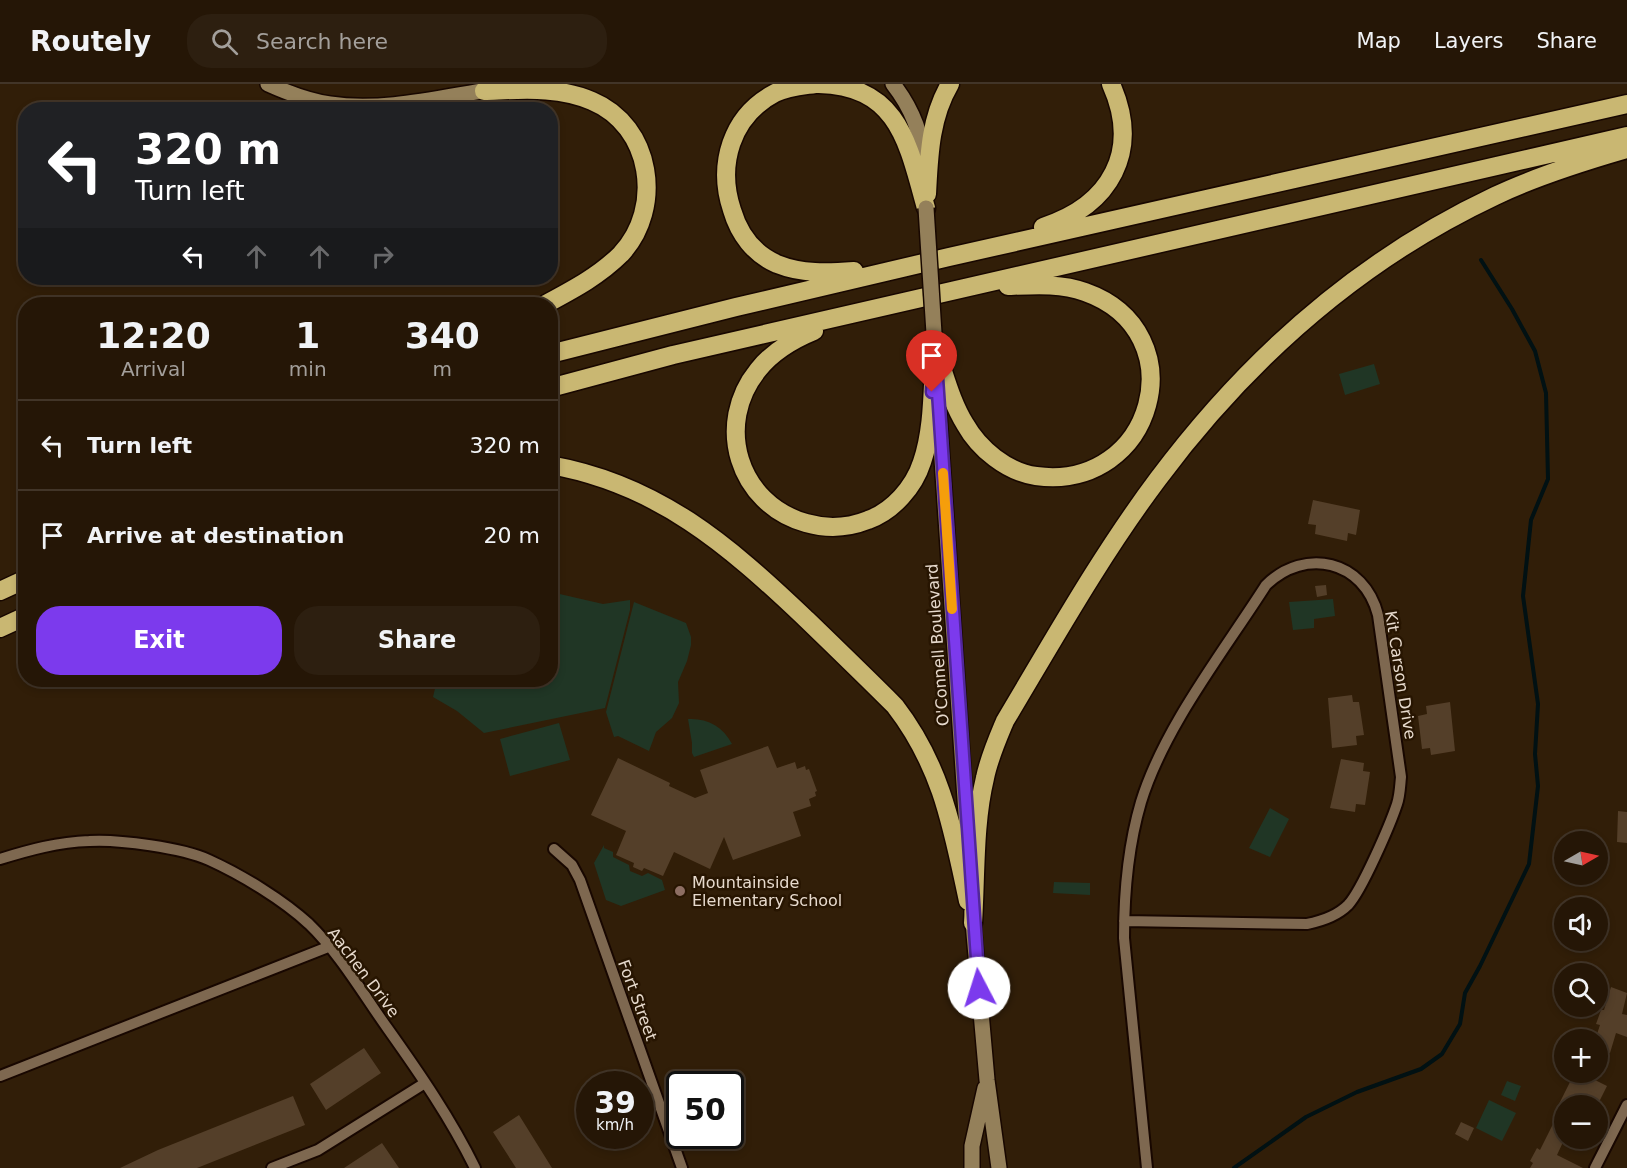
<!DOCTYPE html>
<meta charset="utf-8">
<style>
body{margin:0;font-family:"DejaVu Sans",sans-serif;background:#2d1f10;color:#f1f3f6;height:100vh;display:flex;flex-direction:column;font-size:22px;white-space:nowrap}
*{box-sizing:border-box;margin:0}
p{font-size:20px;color:#a39f9b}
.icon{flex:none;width:33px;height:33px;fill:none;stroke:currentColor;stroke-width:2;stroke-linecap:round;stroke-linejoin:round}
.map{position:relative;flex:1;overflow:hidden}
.side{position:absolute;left:18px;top:213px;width:540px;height:390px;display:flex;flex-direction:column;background:#251606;border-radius:24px;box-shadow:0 3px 9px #0003,0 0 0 2px #423528}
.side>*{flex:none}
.hud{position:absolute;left:18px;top:18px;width:540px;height:183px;border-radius:24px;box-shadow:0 3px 9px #0003,0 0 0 2px #423528;background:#202124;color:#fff;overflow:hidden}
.needle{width:39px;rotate:81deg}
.fabs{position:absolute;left:1554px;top:747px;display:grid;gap:12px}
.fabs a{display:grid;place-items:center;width:54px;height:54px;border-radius:50%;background:#251606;box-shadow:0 3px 9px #0003,0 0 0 2px #423528;font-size:30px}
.speed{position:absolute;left:576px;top:987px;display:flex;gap:12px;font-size:30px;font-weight:700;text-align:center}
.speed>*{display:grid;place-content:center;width:78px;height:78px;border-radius:50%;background:#251606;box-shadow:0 3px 9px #0003,0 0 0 2px #423528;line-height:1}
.speed small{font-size:15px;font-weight:400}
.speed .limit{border:3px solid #111;border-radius:9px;background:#fff;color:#111}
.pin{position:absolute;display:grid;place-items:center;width:51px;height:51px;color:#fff;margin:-62px -26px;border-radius:50% 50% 50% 0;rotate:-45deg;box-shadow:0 0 6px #0007}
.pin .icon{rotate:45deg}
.me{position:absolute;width:66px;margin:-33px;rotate:355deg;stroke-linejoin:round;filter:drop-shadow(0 0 4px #0008)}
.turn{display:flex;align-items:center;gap:21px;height:126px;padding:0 18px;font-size:27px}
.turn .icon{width:78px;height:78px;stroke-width:2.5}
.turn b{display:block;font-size:42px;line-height:51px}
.lanes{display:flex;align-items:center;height:57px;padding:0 18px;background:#0003;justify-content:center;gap:30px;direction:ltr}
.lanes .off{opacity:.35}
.eta{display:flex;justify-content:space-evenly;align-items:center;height:102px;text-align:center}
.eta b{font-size:36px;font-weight:800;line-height:42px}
.action{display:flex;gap:12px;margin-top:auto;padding:12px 18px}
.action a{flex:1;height:69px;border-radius:24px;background:#7c3aed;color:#fff;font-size:24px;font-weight:800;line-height:69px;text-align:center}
.action a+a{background:#2d1f10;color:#f1f3f6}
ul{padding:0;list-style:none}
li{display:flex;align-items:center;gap:18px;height:90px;padding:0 18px;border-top:2px solid #423528}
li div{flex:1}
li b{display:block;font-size:22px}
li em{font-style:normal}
header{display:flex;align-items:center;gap:36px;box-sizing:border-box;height:84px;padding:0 30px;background:#251606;border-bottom:2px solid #423528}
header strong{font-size:28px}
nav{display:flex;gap:33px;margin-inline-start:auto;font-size:21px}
.search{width:420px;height:54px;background:#2d1f10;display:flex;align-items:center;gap:15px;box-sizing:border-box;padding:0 21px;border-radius:24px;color:#a39f9b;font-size:22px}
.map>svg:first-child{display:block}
.green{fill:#203625}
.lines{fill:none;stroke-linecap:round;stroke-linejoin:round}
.stream{stroke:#011113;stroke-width:4}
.building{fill:#543f29}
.street-casing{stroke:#180700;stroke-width:14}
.secondary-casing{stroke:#180700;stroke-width:18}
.highway-casing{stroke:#180700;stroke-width:21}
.street{stroke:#7e6850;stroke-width:10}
.secondary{stroke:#94805a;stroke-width:15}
.highway{stroke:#c9b772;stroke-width:18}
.secondary-bridge-casing{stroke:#180700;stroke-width:18;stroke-linecap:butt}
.secondary-bridge{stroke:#94805a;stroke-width:15}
.route-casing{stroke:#51269a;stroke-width:15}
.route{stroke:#7c3aed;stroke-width:10}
.slow{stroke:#f59e0b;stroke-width:10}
.education-dot{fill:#8d6e63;stroke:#271501;stroke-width:2}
.labels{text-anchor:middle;stroke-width:5;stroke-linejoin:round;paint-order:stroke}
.street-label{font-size:16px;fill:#e7dacd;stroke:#271501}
.poi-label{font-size:16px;fill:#e7dacd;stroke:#271501;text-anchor:start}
</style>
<header>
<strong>Routely</strong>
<div class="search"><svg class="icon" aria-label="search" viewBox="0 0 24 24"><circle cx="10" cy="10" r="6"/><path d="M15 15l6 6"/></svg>Search here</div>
<nav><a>Map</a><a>Layers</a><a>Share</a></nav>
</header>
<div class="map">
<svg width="1627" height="1084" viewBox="0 0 1627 1084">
<rect width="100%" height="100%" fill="#311e08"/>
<!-- green -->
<path class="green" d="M1374 280 1380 300 1345 311 1339 290Z
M551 508 603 520 630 516V526L605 624 484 649 457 627 433 613 437 596H550Z
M1333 515 1335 532 1314 535V544L1293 546 1289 518Z
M634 518 686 539 691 553V561L687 577 678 598 679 619 672 634 656 648 649 667 618 652 614 653 606 628Z
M688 635C707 634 723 642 732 660L694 673 692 669V659Z
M559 639 570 676 510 692 500 655Z
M1270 724 1289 735 1270 773 1249 764Z
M604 761V764L613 768V773L629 781 630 787 642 792 648 789 662 796 665 806 621 822 606 816 594 779Z
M1054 798 1090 799V811L1053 809Z
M1507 997 1521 1002 1515 1017 1501 1011Z
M1489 1016 1516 1029 1502 1057 1476 1044Z"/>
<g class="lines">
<!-- stream -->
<path class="stream" d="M1234 1084 1306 1033 1357 1008 1421 985 1442 970 1460 940 1465 909 1480 882 1529 780 1538 702 1535 670 1538 620 1523 512 1531 436 1548 395 1546 309 1535 267 1512 225 1481 176"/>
</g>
<!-- building -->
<path class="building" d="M1313 416 1360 426 1356 451 1348 449 1347 457 1315 450 1316 441 1308 440Z
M1326 501 1327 511 1317 513 1315 502Z
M1352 611 1353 618H1359L1364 651 1356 652 1357 661 1332 664 1328 614Z
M1450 618 1455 667 1431 671 1430 664 1422 665 1418 632 1427 630 1426 622Z
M768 662 777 684 795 678 797 685 805 682 806 686 809 685 817 707 815 708 816 712 809 715 811 722 793 728 801 752 733 776 724 753 710 785 674 768 663 792 644 784 642 787 633 783 634 779 616 771 626 747 591 731 618 674 670 699 669 702 695 714 708 709 700 686Z
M1341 675 1364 679 1363 687 1370 688 1365 721 1356 720 1355 728 1330 724Z
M1618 727 1627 728V759L1617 758Z
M1611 903 1627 909 1622 930 1627 931V953L1616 949 1610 969 1598 966V956H1595L1600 941 1596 940 1601 926H1604Z
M364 964 381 989 326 1026 310 1000Z
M1575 988H1594L1591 994 1607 1002 1597 1022H1564V1056L1557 1071 1583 1084H1530L1533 1079 1530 1077 1537 1064 1540 1066 1562 1022H1558Z
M293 1012 305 1041 197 1084H120L158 1066Z
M519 1031 552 1084H516L493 1048Z
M1461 1038 1474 1044 1468 1057 1455 1050Z
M382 1059 399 1084H344Z"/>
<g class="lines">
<defs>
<path id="street" d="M554 765 572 781 580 796 682 1084
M0 775C29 766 58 758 89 757 118 755 183 764 209 776 242 791 283 816 309 840 340 870 363 910 388 945 420 990 451 1035 475 1084
M1124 837 1307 840C1322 837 1337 832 1348 821 1362 806 1390 741 1397 720 1400 711 1400 702 1401 693L1378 531C1364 476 1305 463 1266 501 1224 567 1164 643 1141 718 1128 762 1124 807 1124 854L1147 1084
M0 992 328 863
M272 1084 318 1066 425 999
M1595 1084 1627 1021"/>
<path id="secondary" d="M268 0C288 9 308 17 330 20 384 28 441 13 494 5
M893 0C911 23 922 48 924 79
M938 316 969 774
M972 827 987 996 999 1084
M972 1084V1062L985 1004"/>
<path id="highway" d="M815 0C801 2 787 3 775 9 731 32 717 81 732 126 739 150 754 170 777 180 802 190 827 189 854 187
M819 0C899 2 908 60 926 124
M484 7C520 6 558 2 592 17 652 42 664 124 621 170 599 192 572 206 546 220
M927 110C929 72 930 34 950 0
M1043 143C1111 121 1141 67 1111 0
M814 247C792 256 773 267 758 286 714 340 738 420 806 439 827 445 848 444 868 436 893 427 914 403 922 378 934 343 932 301 935 265
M550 270 736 223 949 173 1627 20
M938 272C946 295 952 319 965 340 979 365 1007 388 1036 392 1154 408 1198 248 1085 208 1061 199 1034 201 1008 202
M550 304 673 271 1627 52
M550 381C658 400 728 461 804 533 835 563 865 592 895 622 942 683 952 743 968 817
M0 507 26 495
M0 544 26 532
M973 839C976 792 974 739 985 694 989 674 997 656 1005 637 1054 555 1101 471 1158 395 1247 276 1359 176 1495 112 1537 92 1582 78 1627 65"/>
</defs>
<!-- street casing -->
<use href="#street" class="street-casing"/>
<!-- secondary casing -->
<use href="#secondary" class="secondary-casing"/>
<!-- highway casing -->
<use href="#highway" class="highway-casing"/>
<!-- street -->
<use href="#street" class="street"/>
<!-- secondary -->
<use href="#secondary" class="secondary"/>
<!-- highway -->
<use href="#highway" class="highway"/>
<defs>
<path id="secondary-bridge" d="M926 124 935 265"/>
</defs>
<!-- secondary-bridge casing -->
<use href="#secondary-bridge" class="secondary-bridge-casing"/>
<!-- secondary-bridge -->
<use href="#secondary-bridge" class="secondary-bridge"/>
</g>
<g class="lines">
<defs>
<path id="route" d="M932 308 935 265 979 904"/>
</defs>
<!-- route casing -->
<use href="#route" class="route-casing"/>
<!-- route -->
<use href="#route" class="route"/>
<!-- slow -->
<path class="slow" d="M943 389 952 525"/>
</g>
<!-- markers -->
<circle class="education-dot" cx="680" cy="807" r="6"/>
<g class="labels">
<!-- street labels -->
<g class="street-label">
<text transform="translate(937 561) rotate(-94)" y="6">O'Connell Boulevard</text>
<text transform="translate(1401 591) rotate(81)" y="6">Kit Carson Drive</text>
<text transform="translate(364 888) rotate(53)" y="6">Aachen Drive</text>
<text transform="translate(638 916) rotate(70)" y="6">Fort Street</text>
</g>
<!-- poi labels -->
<g class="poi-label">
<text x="692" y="804">Mountainside<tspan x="692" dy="18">Elementary School</tspan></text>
</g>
</g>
</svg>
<div class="fabs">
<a><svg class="needle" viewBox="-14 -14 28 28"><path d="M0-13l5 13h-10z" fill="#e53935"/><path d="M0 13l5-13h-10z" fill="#a39f9b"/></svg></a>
<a><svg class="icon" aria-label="sound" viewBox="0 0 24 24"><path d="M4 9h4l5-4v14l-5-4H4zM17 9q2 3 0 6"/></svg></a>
<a><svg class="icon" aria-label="search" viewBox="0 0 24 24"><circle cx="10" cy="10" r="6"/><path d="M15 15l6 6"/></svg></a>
<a>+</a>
<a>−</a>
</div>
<div class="speed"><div>39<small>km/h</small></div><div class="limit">50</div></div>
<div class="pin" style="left:932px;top:308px;background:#d93025"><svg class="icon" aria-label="arrive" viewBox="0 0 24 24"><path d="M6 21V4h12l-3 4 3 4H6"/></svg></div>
<svg class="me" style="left:979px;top:904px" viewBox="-20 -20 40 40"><circle r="19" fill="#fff"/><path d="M0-13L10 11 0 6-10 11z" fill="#7c3aed"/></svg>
<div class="hud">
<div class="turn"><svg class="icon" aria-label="left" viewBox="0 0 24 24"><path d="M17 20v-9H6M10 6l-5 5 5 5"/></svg><div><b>320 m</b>Turn left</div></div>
<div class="lanes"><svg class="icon" aria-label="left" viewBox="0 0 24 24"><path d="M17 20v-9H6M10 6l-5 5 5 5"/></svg><svg class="icon off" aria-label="ahead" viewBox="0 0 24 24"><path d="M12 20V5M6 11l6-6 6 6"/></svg><svg class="icon off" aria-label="ahead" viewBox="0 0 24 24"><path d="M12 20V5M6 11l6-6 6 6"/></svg><svg class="icon off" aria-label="right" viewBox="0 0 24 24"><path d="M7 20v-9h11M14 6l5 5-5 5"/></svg></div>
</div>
<section class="side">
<div class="eta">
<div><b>12:20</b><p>Arrival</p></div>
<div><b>1</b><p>min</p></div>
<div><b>340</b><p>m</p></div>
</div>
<ul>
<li><svg class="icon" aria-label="left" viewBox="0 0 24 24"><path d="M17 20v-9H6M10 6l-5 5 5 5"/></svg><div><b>Turn left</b></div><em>320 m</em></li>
<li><svg class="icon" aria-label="arrive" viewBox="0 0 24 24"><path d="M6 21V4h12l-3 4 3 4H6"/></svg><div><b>Arrive at destination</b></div><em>20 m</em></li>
</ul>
<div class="action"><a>Exit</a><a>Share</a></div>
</section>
</div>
